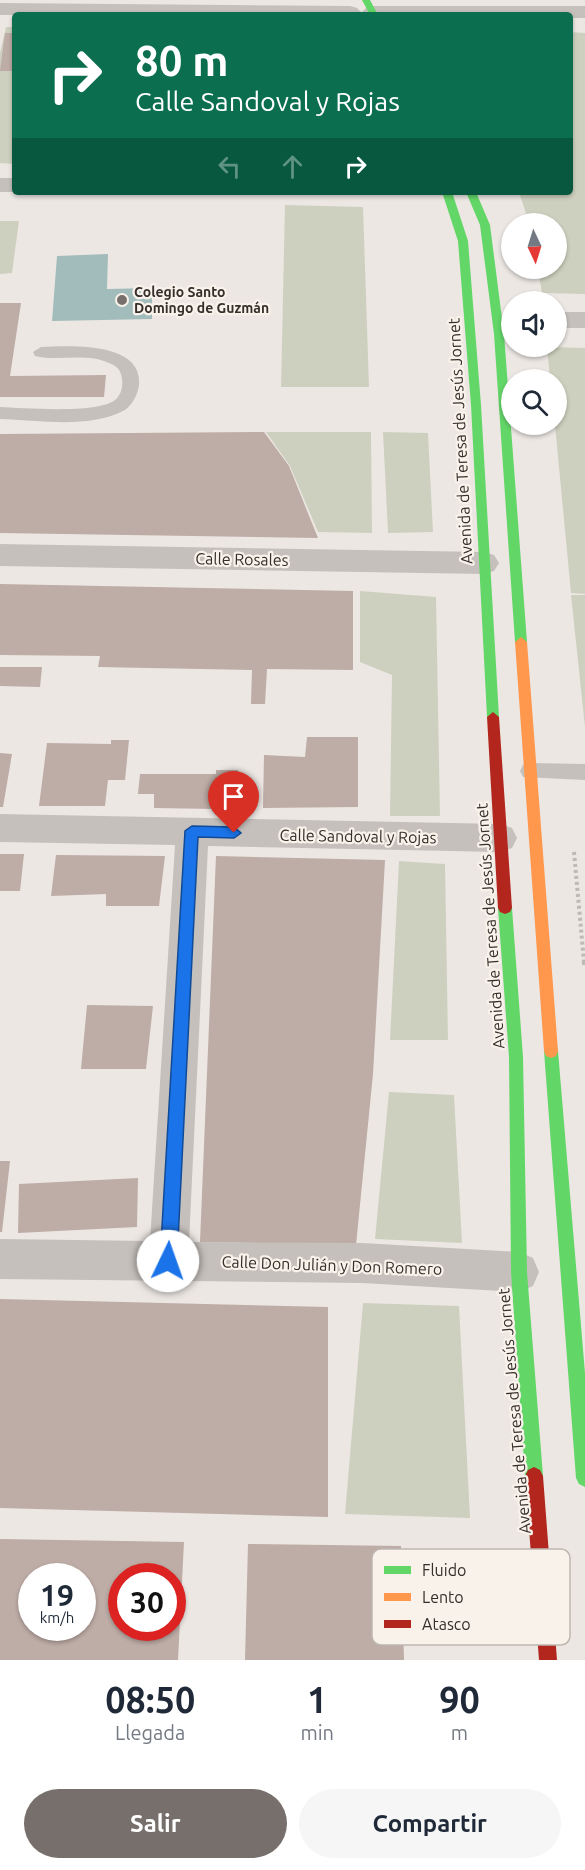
<!DOCTYPE html>
<html lang="es">
<meta charset="utf-8">
<style>
body{margin:0;font-family:Ubuntu,sans-serif;background:#f6f6f7;color:#1f2937;height:100vh;display:flex;flex-direction:column;font-size:22px;white-space:nowrap}
*{box-sizing:border-box;margin:0}
p{font-size:20px;color:#747a83}
.icon{flex:none;width:33px;height:33px;fill:none;stroke:currentColor;stroke-width:2;stroke-linecap:round;stroke-linejoin:round}
.map{position:relative;height:1660px;overflow:hidden}
.side{display:flex;flex-direction:column;background:#fff;flex:1}
.side>*{flex:none}
.banner{position:absolute;left:12px;top:12px;width:561px;height:183px;border-radius:6px;box-shadow:0 2px 4px #0004;background:#0b6e4f;color:#fff;overflow:hidden}
.needle{width:39px;rotate:176deg}
.fabs{position:absolute;left:501px;top:213px;display:grid;gap:12px}
.fabs a{display:grid;place-items:center;width:66px;height:66px;border-radius:50%;background:#fff;box-shadow:0 2px 4px #0004;font-size:30px}
.speed{position:absolute;left:18px;top:1563px;display:flex;gap:12px;font-size:30px;font-weight:700;text-align:center}
.speed>*{display:grid;place-content:center;width:78px;height:78px;border-radius:50%;background:#fff;box-shadow:0 2px 4px #0004;line-height:1}
.speed small{font-size:15px;font-weight:400}
.speed .limit{border:9px solid #d22;background:#fff;color:#111}
.pin{position:absolute;display:grid;place-items:center;width:51px;height:51px;color:#fff;margin:-62px -26px;border-radius:50% 50% 50% 0;rotate:-45deg;box-shadow:0 0 6px #0007}
.pin .icon{rotate:45deg}
.me{position:absolute;width:66px;margin:-33px;rotate:3deg;stroke-linejoin:round;filter:drop-shadow(0 0 4px #0008)}
.turn{display:flex;align-items:center;gap:21px;height:126px;padding:0 24px;font-size:27px}
.turn .icon{width:78px;height:78px;stroke-width:2.5}
.turn b{display:block;font-size:42px;line-height:51px}
.lanes{display:flex;align-items:center;height:57px;padding:0 24px;background:#0003;justify-content:center;gap:30px;direction:ltr}
.lanes .off{opacity:.35}
.eta{display:flex;justify-content:space-evenly;align-items:center;height:102px;text-align:center}
.eta b{font-size:36px;font-weight:600;line-height:42px}
.button{display:flex;gap:12px;margin-top:auto;padding:12px 24px}
.button a{flex:1;height:69px;border-radius:36px;background:#766f6b;color:#fff;font-size:24px;font-weight:600;line-height:69px;text-align:center}
.button a+a{background:#f6f6f7;color:#1f2937}
.map>svg:first-child{display:block}
.green{fill:#ced0bf}
.water{fill:#a1bcbb}
.building{fill:#beaca6;fill-rule:evenodd}
.lines{fill:none;stroke-linecap:round;stroke-linejoin:round}
.path-far1{stroke:#beb9b5;stroke-width:4;stroke-dasharray:3 3;stroke-linecap:butt}
.path{stroke:#beb9b5;stroke-width:4.5;stroke-dasharray:4 4;stroke-linecap:butt}
.lane{fill:#c5c0bc;fill-rule:evenodd}
.street{fill:#c5c0bc;fill-rule:evenodd}
.fast{fill:#63d668;fill-rule:evenodd}
.slow{fill:#ff974d;fill-rule:evenodd}
.jam{fill:#b3261e;fill-rule:evenodd}
.route{fill:#1a73e8;stroke:#114b97;stroke-width:1.5}
.poi-dot{fill:#766f6b;stroke:#f8f2eb;stroke-width:2}
.labels{text-anchor:middle;stroke-width:4.5;stroke-linejoin:round;paint-order:stroke}
.far-poi-label{font-size:14px;font-weight:bold;fill:#362e2a;stroke:#f8f2eb;text-anchor:start}
.street-label{font-size:16px;fill:#362e2a;stroke:#f8f2eb}
.key{fill:#f8f2eb;stroke:#beb7b1;stroke-width:1.5}
.key-label{font-size:16px;fill:#362e2a}
</style>
<div class="map">
<svg width="585" height="1660" viewBox="0 0 585 1660">
<rect width="100%" height="100%" fill="#ece7e3"/>
<!-- green -->
<path class="green" d="M6 27H15V164L0 163V53Z
M570 32 585 33V294L542 293 538 269 556 268V224L529 223 519 192H570Z
M285 205 363 207 369 387H281Z
M0 221H19L12 273 0 274Z
M547 347 585 348V594L571 593 555 425 556 380 550 379Z
M266 432H371L372 533 318 532 290 466Z
M383 432 428 433 433 532 388 533Z
M360 591 436 597 440 816H390L392 675 360 662Z
M571 595H585V727Z
M399 861 445 864 448 1040H390Z
M389 1092 454 1095 462 1243 375 1239Z
M363 1303 459 1306 470 1518 345 1514Z"/>
<!-- water -->
<path class="water" d="M108 254 107 289 152 288V319L52 321 57 256Z"/>
<!-- building -->
<path class="building" d="M5 33H15V71H0Z
M0 303H21L10 376 106 375 104 397H0Z
M264 432 289 466 318 538 0 533V434Z
M0 584 353 591V670L267 669 265 704H251L252 670 98 667 100 656 0 655Z
M0 667H42L40 687 0 686Z
M307 737H358V807L263 808 264 755 305 757Z
M111 740H129L125 780H108L105 806H39L47 743 111 744Z
M0 753 12 754 3 807H0Z
M216 770H238L237 801H216V809L154 808V794H138L140 774H216Z
M0 854H24L20 891H0Z
M56 855 165 856 159 906H106V894L51 896Z
M216 856 385 860 373 1074 356 1245 200 1242Z
M87 1005 153 1006 146 1069H81Z
M0 1161H10L2 1232H0Z
M138 1178 137 1227 18 1233 19 1184Z
M0 1299 328 1307V1517L0 1508Z
M0 1539 184 1542 178 1660H0ZM32 1576H82V1628H32ZM122 1576H172V1628H122Z
M248 1544 401 1546 404 1660H245Z"/>
<g class="lines">
<!-- path-far1 -->
<path class="path-far1" d="M574 852 584 962"/>
<!-- path -->
<path class="path" d="M584 961 585 969"/>
<!-- lane -->
<path class="lane" d="M41 347C69 346 143 341 139 385 138 395 131 407 123 411 88 429 38 420 0 419V407C24 408 98 414 115 400 121 395 123 387 122 379 121 370 117 366 109 363 85 352 59 362 35 356L33 352Z
M530 763 585 764V780L523 777 520 771 523 765Z"/>
<!-- street -->
<path class="street" d="M0 3 350 6 357 8 361 12 359 15H0Z
M373 6H585V18H570V15H364L362 12 366 8Z
M0 178H15V192H0Z
M556 312H585V328H556Z
M0 544 484 552 494 555 499 563 494 571 484 574 0 566Z
M0 814 500 824 512 828 517 838 512 848 500 852 208 846 189 1242 362 1243 519 1252 533 1258 539 1272 533 1286 519 1292 362 1283 0 1279V1239L150 1241 175 845 0 842Z"/>
<!-- fast -->
<path class="fast" d="M362 0H370L378 15H370Z
M442 192H452L468 241 481 405 499 717 493 722 487 717 471 405 458 241Z
M466 192H476L490 225 504 334 527 642 521 647 515 642 494 334 480 225Z
M505 902 510 904 512 908 523 1057 527 1272 543 1476 540 1482 534 1485 528 1482 525 1476 511 1272 509 1057 498 908 500 904Z
M551 1044 556 1046 558 1051 585 1373V1487L579 1484 576 1478 544 1051 546 1046Z"/>
<!-- slow -->
<path class="slow" d="M521 637 527 642 558 1051 556 1056 551 1058 546 1056 544 1051 515 642Z"/>
<!-- jam -->
<path class="jam" d="M493 712 499 717 512 908 510 912 505 914 500 912 498 908 487 717Z
M534 1467 540 1470 543 1476 557 1660H539L525 1476 528 1470Z"/>
</g>
<!-- route -->
<path class="route" d="M192 826 234 827 241 833 234 838 198 837 177 1261 174 1267 168 1269 163 1267 160 1261 185 831Z"/>
<!-- markers -->
<circle class="poi-dot" cx="122" cy="300" r="6"/>
<g class="labels">
<!-- far-poi labels -->
<g class="far-poi-label">
<text x="134" y="297">Colegio Santo<tspan x="134" dy="16">Domingo de Guzmán</tspan></text>
</g>
<!-- street labels -->
<g class="street-label">
<text transform="translate(460 441) rotate(-93)" y="6">Avenida de Teresa de Jesús Jornet</text>
<text transform="translate(242 559) rotate(1)" y="6">Calle Rosales</text>
<text transform="translate(358 836) rotate(1)" y="6">Calle Sandoval y Rojas</text>
<text transform="translate(490 926) rotate(-94)" y="6">Avenida de Teresa de Jesús Jornet</text>
<text transform="translate(332 1265) rotate(2)" y="6">Calle Don Julián y Don Romero</text>
<text transform="translate(514 1411) rotate(-95)" y="6">Avenida de Teresa de Jesús Jornet</text>
</g>
</g>
<!-- legend -->
<rect x="372" y="1549" width="198" height="96" rx="9" class="key"/>
<rect x="384" y="1566" width="27" height="8" fill="#63d668"/>
<rect x="384" y="1593" width="27" height="8" fill="#ff974d"/>
<rect x="384" y="1620" width="27" height="8" fill="#b3261e"/>
<g class="key-label">
<text x="422" y="1576">Fluido</text>
<text x="422" y="1603">Lento</text>
<text x="422" y="1630">Atasco</text>
</g>
</svg>
<div class="fabs">
<a><svg class="needle" viewBox="-14 -14 28 28"><path d="M0-13l5 13h-10z" fill="#e53935"/><path d="M0 13l5-13h-10z" fill="#747a83"/></svg></a>
<a><svg class="icon" aria-label="sound" viewBox="0 0 24 24"><path d="M4 9h4l5-4v14l-5-4H4zM17 9q2 3 0 6"/></svg></a>
<a><svg class="icon" aria-label="search" viewBox="0 0 24 24"><circle cx="10" cy="10" r="6"/><path d="M15 15l6 6"/></svg></a>
</div>
<div class="speed"><div>19<small>km/h</small></div><div class="limit">30</div></div>
<div class="pin" style="left:234px;top:833px;background:#d93025"><svg class="icon" aria-label="arrive" viewBox="0 0 24 24"><path d="M6 21V4h12l-3 4 3 4H6"/></svg></div>
<svg class="me" style="left:168px;top:1261px" viewBox="-20 -20 40 40"><circle r="19" fill="#fff"/><path d="M0-13L10 11 0 6-10 11z" fill="#1a73e8"/></svg>
<div class="banner">
<div class="turn"><svg class="icon" aria-label="right" viewBox="0 0 24 24"><path d="M7 20v-9h11M14 6l5 5-5 5"/></svg><div><b>80 m</b>Calle Sandoval y Rojas</div></div>
<div class="lanes"><svg class="icon off" aria-label="left" viewBox="0 0 24 24"><path d="M17 20v-9H6M10 6l-5 5 5 5"/></svg><svg class="icon off" aria-label="ahead" viewBox="0 0 24 24"><path d="M12 20V5M6 11l6-6 6 6"/></svg><svg class="icon" aria-label="right" viewBox="0 0 24 24"><path d="M7 20v-9h11M14 6l5 5-5 5"/></svg></div>
</div>
</div>
<section class="side">
<div class="eta">
<div><b>08:50</b><p>Llegada</p></div>
<div><b>1</b><p>min</p></div>
<div><b>90</b><p>m</p></div>
</div>
<div class="button"><a>Salir</a><a>Compartir</a></div>
</section>
